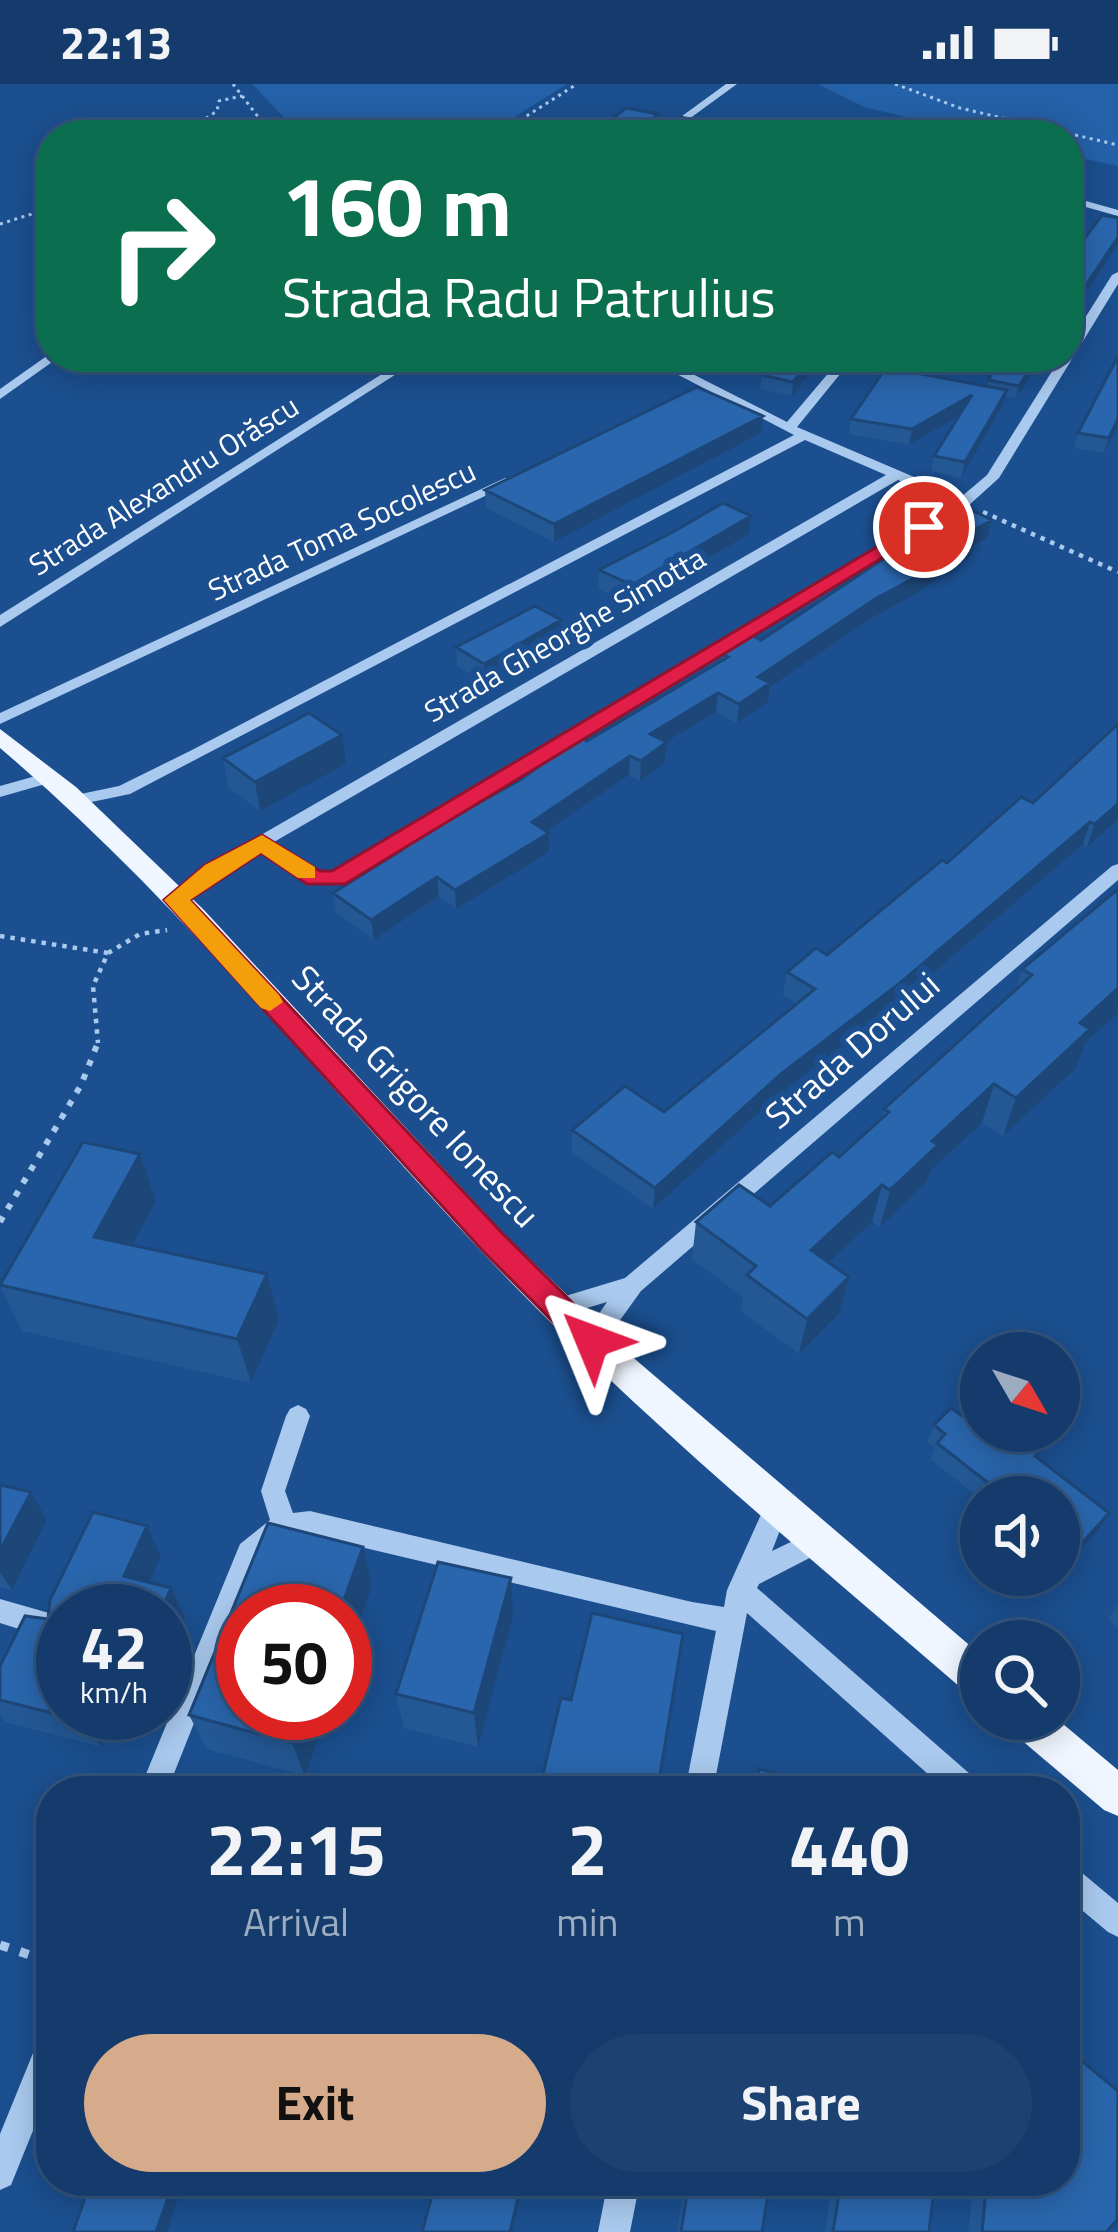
<!DOCTYPE html>
<meta charset="utf-8">
<style>
body{margin:0;font-family:"Titillium Web",sans-serif;background:#1d4271;color:#f1f3f6;height:100vh;display:flex;flex-direction:column;font-size:45px;white-space:nowrap}
*{box-sizing:border-box;margin:0}
p{font-size:39px;color:#9dadc1}
.icon{flex:none;width:66px;height:66px;fill:none;stroke:currentColor;stroke-width:2;stroke-linecap:round;stroke-linejoin:round}
.map{position:relative;flex:1;overflow:hidden}
.side{position:absolute;left:36px;top:1692px;width:1044px;height:420px;display:flex;flex-direction:column;background:#143b6b;border-radius:48px;box-shadow:0 6px 30px #0003,0 0 0 3px #33557e}
.side>*{flex:none}
.hud{position:absolute;left:36px;top:36px;width:1047px;height:252px;border-radius:48px;box-shadow:0 6px 30px #0003,0 0 0 3px #33557e;background:#0b6e4f;color:#fff;overflow:hidden}
.needle{width:78px;rotate:129deg}
.fabs{position:absolute;left:960px;top:1248px;display:grid;gap:24px}
.fabs a{display:grid;place-items:center;width:120px;height:120px;border-radius:50%;background:#143b6b;box-shadow:0 6px 30px #0003,0 0 0 3px #33557e;font-size:60px}
.speed{position:absolute;left:36px;top:1500px;display:flex;gap:24px;font-size:60px;font-weight:700;text-align:center}
.speed>*{display:grid;place-content:center;width:156px;height:156px;border-radius:50%;background:#143b6b;box-shadow:0 6px 30px #0003,0 0 0 3px #33557e;line-height:1}
.speed small{font-size:30px;font-weight:400}
.speed .limit{border:18px solid #d22;background:#fff;color:#111}
.pin{position:absolute;display:grid;place-items:center;width:102px;height:102px;color:#fff;margin:-51px;border:6px solid #fff;border-radius:50%;box-shadow:0 3px 12px #0007}
.me{position:absolute;width:132px;margin:-66px;rotate:314deg;stroke-linejoin:round;filter:drop-shadow(0 0 9px #0008)}
.turn{display:flex;align-items:center;gap:42px;height:252px;padding:0 48px;font-size:54px}
.turn .icon{width:156px;height:156px;stroke-width:2.5}
.turn b{display:block;font-size:84px;line-height:102px}
.eta{display:flex;justify-content:space-evenly;align-items:center;height:204px;text-align:center}
.eta b{font-size:72px;font-weight:700;line-height:84px}
.button{display:flex;gap:24px;margin-top:auto;padding:24px 48px}
.button a{flex:1;height:138px;border-radius:72px;background:#d6ab8b;color:#111;font-size:48px;font-weight:700;line-height:138px;text-align:center}
.button a+a{background:#1d4271;color:#f1f3f6}
.status{display:flex;justify-content:space-between;align-items:center;height:84px;padding:0 60px;background:#143b6b;direction:ltr}
.status svg{height:33px;fill:currentColor}
.map>svg:first-child{display:block}
.green{fill:#2461a8}
.lines{fill:none;stroke-linecap:round;stroke-linejoin:round}
.path-far3{stroke:#a9c9ee;stroke-width:3;stroke-dasharray:3 4.5;stroke-linecap:butt}
.path-far2{stroke:#a9c9ee;stroke-width:4.5;stroke-dasharray:4.5 6;stroke-linecap:butt}
.path-far1{stroke:#a9c9ee;stroke-width:6;stroke-dasharray:6 9;stroke-linecap:butt}
.path{stroke:#a9c9ee;stroke-width:9;stroke-dasharray:9 12;stroke-linecap:butt}
.minor{fill:#a9c9ee;fill-rule:evenodd}
.major{fill:#f0f6ff;fill-rule:evenodd}
.wall{fill:#245895}
.shaded-wall{fill:#1d4779}
.building{fill:#2a66ad;stroke:#1d4779;stroke-width:3}
.route{fill:#e11d48;stroke:#92132f;stroke-width:3}
.slow{fill:#f59e0b}
.labels{text-anchor:middle;stroke-width:12;stroke-linejoin:round;paint-order:stroke}
.far-street-label{font-size:30px;fill:#fff;stroke:#1b4f8f}
.street-label{font-size:36px;fill:#fff;stroke:#1b4f8f}
</style>
<div class="status"><b>22:13</b><svg viewBox="0 0 49 12"><path d="M0 12V9h3v3zM5 12V6h3v6zM10 12V3h3v9zM15 12V0h3v12zM26 1h20v11H26zM47 4h2v5h-2z"/></svg></div>
<div class="map">
<svg width="1118" height="2148" viewBox="0 0 1118 2148">
<rect width="100%" height="100%" fill="#1b4f8f"/>
<!-- green -->
<path class="green" d="M252 0H567L485 51H301Z
M818 0H1118V82L1068 71V51H982L864 23Z"/>
<g class="lines">
<!-- path-far3 -->
<path class="path-far3" d="M233 0 272 51
M895 0 960 24 1118 61
M514 40 577 0
M181 51 217 27 219 17 242 12
M0 140 51 124"/>
<!-- path-far2 -->
<path class="path-far2" d="M983 428 1118 488
M0 852 108 869 93 902 98 959
M108 869 140 850 167 846"/>
<!-- path-far1 -->
<path class="path-far1" d="M0 1138 81 1001 99 956"/>
<!-- path -->
<path class="path" d="M0 1861 51 1878"/>
<!-- minor -->
<path class="minor" d="M726 0H737L667 51H656Z
M1068 112 1118 126V132L1068 118Z
M1118 188V200L999 394 968 422 343 799 309 798 261 766 219 790 182 820H170L167 816 207 782 886 391 805 356 130 710 77 721 68 716 71 712 119 702 190 667 794 351 644 273H659L787 338 842 273H854L797 343 961 413 987 391 1061 273H1068V261L1112 191ZM898 396 952 419 334 789 319 788 274 758Z
M51 269V273H57L55 276 0 315V305Z
M409 273H423L0 543V531Z
M505 394 517 397 0 640V629Z
M50 688 56 689V697L0 713V702Z
M1118 780V796L641 1207 600 1264 592 1267 584 1264 580 1257 607 1218 557 1233 549 1231 546 1224 549 1217 625 1194 1112 782Z
M298 1321 306 1325 310 1332 285 1407 293 1429 310 1427 692 1518 724 1523 727 1506 768 1415 777 1412 786 1415 789 1423 772 1467 818 1445 827 1449 831 1457 827 1465 759 1500 757 1504 978 1697 982 1707H947L747 1529 713 1707H685L716 1547 310 1451 284 1454 259 1476 167 1707H139L185 1595 165 1589V1563L194 1572 240 1460 270 1436 261 1407 286 1332 290 1325Z
M0 1515 63 1533V1559L0 1539Z
M1065 1779 1075 1783 1118 1819V1853L1108 1848 1065 1812Z
M51 1948V2002L11 2101 0 2106V2050L40 1952Z
M608 2097H640L630 2148H598Z"/>
<!-- major -->
<path class="major" d="M0 645 76 703 204 826 505 1151 622 1264 981 1571V1615L967 1609C802 1467 633 1328 483 1169 323 999 179 816 0 664Z
M1008 1635H1057L1118 1686V1732L1104 1726 1013 1649Z"/>
</g>
<!-- wall -->
<path class="wall" d="M1068 77 1086 81 1083 94 1072 108H1068Z
M1118 272V341L1104 369 1074 364 1078 349Z
M563 273H592L569 286 563 277Z
M777 273H823L792 312 760 305 762 291Z
M893 273H938L927 291 987 302 988 296 1003 273H1043L1016 314 1006 312 1003 321 961 394 931 387 934 372 959 332 909 361 849 350 851 335Z
M761 349 554 458 486 424 485 406Z
M749 450 631 520 598 505 599 486Z
M987 454 973 462 971 471 914 511 872 534 770 603 768 618 737 639 716 628 667 658 665 678 640 697 629 691 547 747 549 768 456 825 439 812 374 856 336 829 333 809 399 768 398 764 520 696 721 577V570L761 556Z
M561 555 485 599 457 582 456 563Z
M1118 640V735L1087 763 1083 760 895 922 777 1012 653 1125 572 1068V1046L664 1028 797 919 783 911 787 888 827 871 947 779 1033 719Z
M223 674 346 680 260 727 228 703Z
M1118 805V929L1085 959 1076 984 1003 1052 982 1039 930 1087 926 1099 880 1143 872 1138 829 1179 849 1193 840 1229 799 1270 741 1227 743 1213 692 1175 696 1138 770 1122 839 1073 881 1036 884 1025 1015 907 1022 885Z
M140 1070 156 1117 132 1161 267 1190 279 1236 251 1299 22 1247 0 1202Z
M934 1341 981 1347H1027L1025 1352 1041 1365 1037 1373 1099 1445 1066 1482 1059 1477V1413H981V1415L930 1375 935 1364 927 1358Z
M0 1401 31 1408 47 1436 12 1506 0 1503Z
M161 1472 149 1498 171 1504 185 1532 173 1558 165 1556V1527H63V1629H116L101 1663 6 1638 0 1630V1582L48 1535Z
M372 1502 305 1692 207 1665 189 1631Z
M1118 1520V1543L1108 1535Z
M513 1533 478 1663 404 1644 396 1610Z
M686 2097H770L762 2148H677Z
M832 2097H935L929 2148H825Z
M974 2097H1065L1106 2148H968Z"/>
<!-- shaded-wall -->
<path class="shaded-wall" d="M696 36 695 51H678Z
M1086 81 1083 94 1072 108 1075 95Z
M1118 153V160L1068 235V228Z
M569 273H592L569 286Z
M813 273H823L792 312 793 298Z
M932 273H938L918 305 921 290Z
M1038 273H1043L1016 314 1019 302Z
M1007 306 1003 321 961 394 965 378Z
M972 311 969 326 909 361 912 345Z
M763 332 761 349 554 458V440Z
M1118 335V341L1104 369 1109 354Z
M751 432 749 450 631 520 632 501Z
M992 436 987 454 973 462 971 471 914 511 872 534 770 603 768 618 737 639 739 620 758 593 968 449Z
M561 536V555L485 599 484 580Z
M718 609 716 628 648 669 650 650Z
M342 651 346 680 260 727 255 698Z
M667 658 665 678 640 697 641 677Z
M630 672 629 691 532 757V738Z
M1118 720V735L1087 763 1095 740Z
M1090 738 1083 760 895 922 777 1012 653 1125 655 1104 781 990Z
M549 749V768L456 825 455 806Z
M437 793 439 812 374 856 371 836Z
M1118 904V929L1085 959 1076 984 1003 1052 1016 1014 1080 939Z
M994 1000 982 1039 930 1087 926 1099 880 1143 890 1106 932 1057Z
M140 1070 156 1117 112 1199 94 1153Z
M882 1101 872 1138 803 1203 811 1166Z
M267 1190 279 1236 251 1299 237 1255Z
M849 1193 840 1229 799 1270 807 1235Z
M31 1408 47 1436 12 1506 0 1488V1467Z
M1109 1429 1099 1445 1066 1482 1075 1467Z
M147 1442 161 1472 139 1521 124 1492Z
M363 1463 372 1502 345 1579V1527H340Z
M511 1494 513 1533 478 1663 474 1629Z
M171 1504 185 1532 173 1558 165 1541V1527H161Z
M88 1629H116L101 1663 84 1637Z
M303 1629H327L305 1692 292 1659Z
M174 2097H184L167 2148H156Z
M522 2097H524L512 2148H510Z"/>
<!-- building -->
<path class="building" d="M626 24 658 30 652 36 657 41 680 33 696 36 678 51H492L515 35 586 48 598 46Z
M1068 77 1086 81 1075 95H1068V98Z
M1102 131 1118 134V153L1068 228V177Z
M1118 272V335L1109 354 1078 349Z
M777 273H813L793 298 762 291Z
M893 273H932L921 290 1007 306 965 378 934 372 972 311 912 345 851 335Z
M1003 273H1038L1019 302 988 296Z
M697 303 763 332 554 440 485 406Z
M723 419 751 432 632 501 599 486 671 449Z
M963 422 992 436 968 449 975 452 918 492 875 515 758 593 770 599 739 620 718 609 650 650 667 658 641 677 630 672 532 738 549 749 455 806 437 793 371 836 333 809 402 766 398 764 520 696 580 653 587 657 728 573 721 570 751 551 761 556Z
M535 522 561 536 484 580 456 563Z
M309 629 342 651 255 698 223 674Z
M1118 640V720L1095 740 1090 738 900 899 781 990 655 1104 572 1046 625 1002 664 1028 815 905 787 888 816 864 827 871 942 776 947 779 1021 713 1033 719Z
M1118 805V904L1080 939 1090 945 1016 1014 994 1000 932 1057 938 1061 890 1106 882 1101 811 1166 849 1193 807 1235 747 1191 756 1182 696 1138 739 1101 770 1122 832 1068 839 1073 889 1028 884 1025 1032 891 1022 885Z
M83 1058 140 1070 94 1153 267 1190 237 1255 0 1201Z
M981 1323V1347H1023L1021 1349 1041 1365 1035 1372 1109 1429 1075 1467 1059 1454V1413H1006L937 1359 945 1350 934 1341 951 1324 968 1336Z
M0 1401 31 1408 0 1467Z
M93 1428 147 1442 124 1492 171 1504 161 1527H146L134 1524 133 1527H63V1629H88L84 1637 0 1616V1582L25 1532 48 1535 50 1516Z
M268 1439 363 1463 340 1527H243V1629H303L292 1659 189 1631Z
M438 1478 511 1494 474 1629 396 1610Z
M592 1529 683 1550 658 1703 652 1701 651 1707H539L561 1614 571 1616Z
M759 1685 817 1700 816 1707H755Z
M1065 1963 1118 2007 1117 2136 1106 2148H982L987 2097H1065Z
M91 2097H174L156 2148H73Z
M436 2097H522L510 2148H422Z
M689 2097H770L762 2148H681Z
M841 2097H935L929 2148H833Z"/>
<!-- route -->
<path class="route" d="M917 439 933 443 345 800H307L261 769 190 816 503 1150 602 1248 607 1257 602 1266 592 1270 581 1266 483 1167 164 816 205 781 262 751 320 787H332Z"/>
<!-- slow -->
<path class="slow" d="M262 751 315 783V794H298L261 769 190 816 279 911 283 918 270 927 261 924 164 816 205 781Z"/>
<g class="labels">
<!-- far-street labels -->
<g class="far-street-label">
<text transform="translate(164 402) rotate(-32)" y="10">Strada Alexandru Orăscu</text>
<text transform="translate(342 447) rotate(-25)" y="10">Strada Toma Socolescu</text>
<text transform="translate(565 551) rotate(-30)" y="10">Strada Gheorghe Simotta</text>
</g>
<!-- street labels -->
<g class="street-label">
<text transform="translate(852 966) rotate(-41)" y="13">Strada Dorului</text>
<text transform="translate(416 1012) rotate(47)" y="13">Strada Grigore Ionescu</text>
</g>
</g>
</svg>
<div class="fabs">
<a><svg class="needle" viewBox="-14 -14 28 28"><path d="M0-13l5 13h-10z" fill="#e53935"/><path d="M0 13l5-13h-10z" fill="#9dadc1"/></svg></a>
<a><svg class="icon" aria-label="sound" viewBox="0 0 24 24"><path d="M4 9h4l5-4v14l-5-4H4zM17 9q2 3 0 6"/></svg></a>
<a><svg class="icon" aria-label="search" viewBox="0 0 24 24"><circle cx="10" cy="10" r="6"/><path d="M15 15l6 6"/></svg></a>
</div>
<div class="speed"><div>42<small>km/h</small></div><div class="limit">50</div></div>
<div class="pin" style="left:924px;top:443px;background:#d93025"><svg class="icon" aria-label="arrive" viewBox="0 0 24 24"><path d="M6 21V4h12l-3 4 3 4H6"/></svg></div>
<svg class="me" style="left:592px;top:1257px" viewBox="-20 -20 40 40"><path d="M0-17L14 15 0 8-14 15z" fill="#e11d48" stroke="#fff" stroke-width="4"/></svg>
<div class="hud">
<div class="turn"><svg class="icon" aria-label="right" viewBox="0 0 24 24"><path d="M7 20v-9h11M14 6l5 5-5 5"/></svg><div><b>160 m</b>Strada Radu Patrulius</div></div>
</div>
<section class="side">
<div class="eta">
<div><b>22:15</b><p>Arrival</p></div>
<div><b>2</b><p>min</p></div>
<div><b>440</b><p>m</p></div>
</div>
<div class="button"><a>Exit</a><a>Share</a></div>
</section>
</div>
